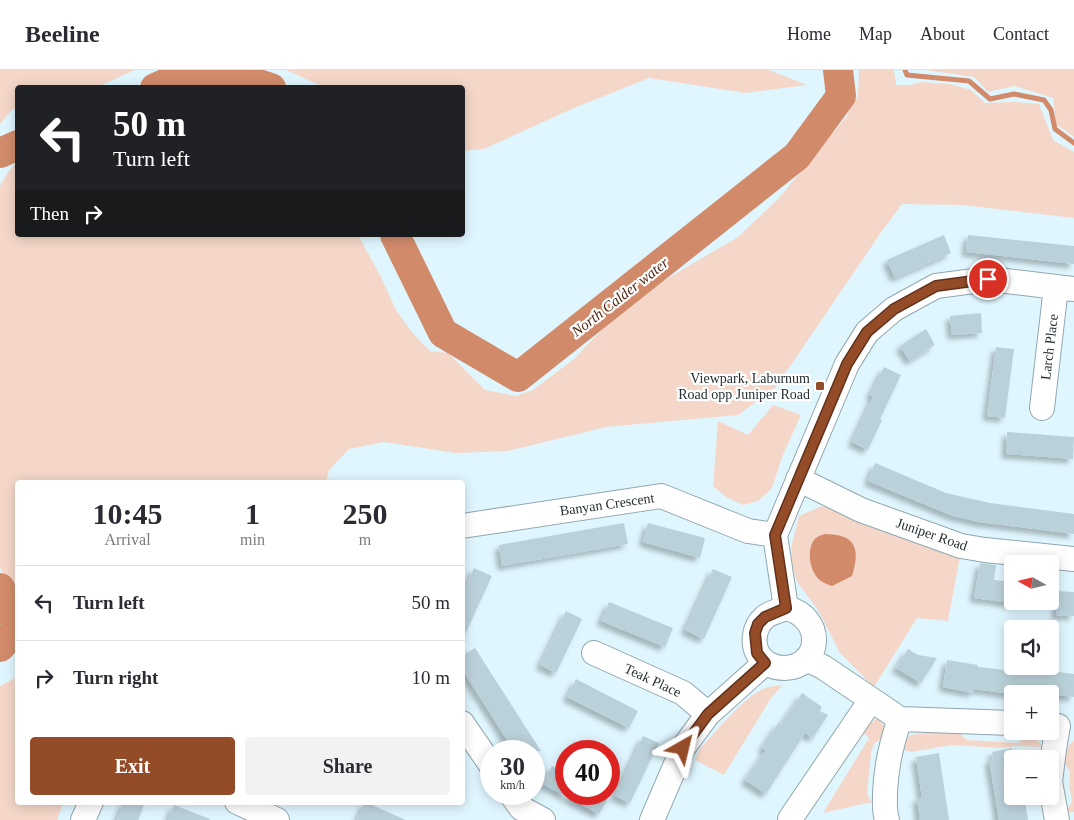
<!DOCTYPE html>
<meta charset="utf-8">
<style>
body{margin:0;font-family:"Times New Roman",serif;background:#f2f2f3;color:#2b2b33;height:100vh;display:flex;flex-direction:column;font-size:19px;white-space:nowrap}
*{box-sizing:border-box;margin:0}
p{font-size:16px;color:#7c7c81}
.icon{flex:none;width:28px;height:28px;fill:none;stroke:currentColor;stroke-width:2;stroke-linecap:round;stroke-linejoin:round}
.map{position:relative;flex:1;overflow:hidden}
.drawer{position:absolute;left:15px;top:410px;width:450px;height:325px;display:flex;flex-direction:column;background:#fff;border-radius:5px;box-shadow:0 2px 12px #0003}
.drawer>*{flex:none}
.guide{position:absolute;left:15px;top:15px;width:450px;height:152px;border-radius:5px;box-shadow:0 2px 12px #0003;background:#202124;color:#fff;overflow:hidden}
.needle{width:32px;rotate:278deg}
.fabs{position:absolute;left:1004px;top:485px;display:grid;gap:10px}
.fabs a{display:grid;place-items:center;width:55px;height:55px;border-radius:5px;background:#fff;box-shadow:0 2px 12px #0003;font-size:25px}
.speed{position:absolute;left:480px;top:670px;display:flex;gap:10px;font-size:25px;font-weight:700;text-align:center}
.speed>*{display:grid;place-content:center;width:65px;height:65px;border-radius:50%;background:#fff;box-shadow:0 2px 12px #0003;line-height:1}
.speed small{font-size:12px;font-weight:400}
.speed .limit{border:8px solid #d22;background:#fff;color:#111}
.pin{position:absolute;display:grid;place-items:center;width:42px;height:42px;color:#fff;margin:-21px;border:2px solid #fff;border-radius:50%;box-shadow:0 1px 5px #0007}
.me{position:absolute;width:55px;margin:-28px;rotate:37deg;stroke-linejoin:round;filter:drop-shadow(0 0 4px #0008)}
.turn{display:flex;align-items:center;gap:18px;height:105px;padding:0 15px;font-size:22px}
.turn .icon{width:65px;height:65px;stroke-width:2.5}
.turn b{display:block;font-size:35px;line-height:42px}
.then{display:flex;align-items:center;height:48px;padding:0 15px;background:#0003;gap:10px;font-size:19px}
.eta{display:flex;justify-content:space-evenly;align-items:center;height:85px;text-align:center}
.eta b{font-size:30px;font-weight:800;line-height:35px}
.button{display:flex;gap:10px;margin-top:auto;padding:10px 15px}
.button a{flex:1;height:58px;border-radius:5px;background:#934b28;color:#fff;font-size:20px;font-weight:800;line-height:58px;text-align:center}
.button a+a{background:#f2f2f3;color:#2b2b33}
ul{padding:0;list-style:none}
li{display:flex;align-items:center;gap:15px;height:75px;padding:0 15px;border-top:1px solid #e1e1e2}
li div{flex:1}
li b{display:block;font-size:19px}
li em{font-style:normal}
header{display:flex;align-items:center;gap:30px;box-sizing:border-box;height:70px;padding:0 25px;background:#fff;border-bottom:1px solid #e1e1e2}
header strong{font-size:24px}
nav{display:flex;gap:28px;margin-inline-start:auto;font-size:18px}
.map>svg:first-child{display:block}
.green{fill:#f4d7c9}
.water{fill:#d18b6b}
.lines{fill:none;stroke-linecap:round;stroke-linejoin:round}
.stream{stroke:#d18b6b;stroke-width:5}
.river{stroke:#d18b6b;stroke-width:30}
.building{fill:#bbd1da;filter:url(#shadow)}
.minor-casing{stroke:#91a7af;stroke-width:26}
.minor{stroke:#fff;stroke-width:24}
.route-casing{stroke:#60311a;stroke-width:12}
.route{stroke:#934b28;stroke-width:9}
.poi-dot{fill:#934b28;stroke:#fff;stroke-width:2}
.labels{text-anchor:middle;stroke-width:4.5;stroke-linejoin:round;paint-order:stroke}
.street-label{font-size:14px;fill:#262f32;stroke:#fff}
.poi-label{font-size:14px;fill:#262f32;stroke:#fff;text-anchor:end}
.water-label{font-size:15px;font-style:italic;fill:#52240d;stroke:#fff}
</style>
<header>
<strong>Beeline</strong>
<nav><a>Home</a><a>Map</a><a>About</a><a>Contact</a></nav>
</header>
<div class="map">
<svg width="1074" height="750" viewBox="0 0 1074 750">
<defs>
<filter id="shadow"><feDropShadow dx="-4.5" dy="4.5" stdDeviation="2.5" flood-color="#0004"/></filter>
</defs>
<rect width="100%" height="100%" fill="#e0f6ff"/>
<!-- green -->
<path class="green" d="M0 0H135L97 17 18 18 17 38 12 40 0 54Z
M164 0H198L176 9Z
M286 0H769L807 15 745 23 649 8 574 38 484 79 463 81 462 18 324 17Z
M859 0H894L896 15H911L922 12 950 14 971 20 985 33 1015 32 1039 34 1053 70 1074 82V148L962 135 902 134 882 161 776 317 738 345 606 357 508 381 456 383 384 372 349 379 329 400 326 412H18L17 539 0 497V116L8 102 17 92 18 165H358L381 207 396 240 411 261 430 281 448 283 485 320 516 326 533 320 574 289 629 231 738 167 779 128 846 47 858 25Z
M926 0H1074V67L1056 54 1053 28 1014 16 988 22 974 7Z
M773 335 801 345 782 387 772 418 758 431 743 435 726 427 713 416 718 351 748 365Z
M822 436 960 487 948 551 917 548 874 617 840 583 818 540 797 512 792 495 791 478 799 446Z
M17 607 18 732 63 733 57 750H0V616Z
M783 615 771 628 724 705 695 690 699 680C716 662 739 632 761 620 768 616 776 616 783 615Z
M876 649C886 653 885 660 882 668L874 674 871 683 867 724 872 732 823 743 869 668 863 663 870 654Z
M935 662 959 663 967 670 1018 673 1026 666C1033 666 1040 669 1041 677L1016 676 1002 678 951 675 911 682 904 680 906 671 910 665Z
M1074 671V742L1068 743 1067 739 1072 732 1069 713 1070 701 1065 694C1066 685 1065 676 1074 671Z"/>
<!-- water -->
<path class="water" d="M825 464C855 464 861 478 852 506L832 516C829 515 824 513 821 511 810 503 806 481 814 470 816 467 821 465 825 464Z"/>
<g class="lines">
<!-- stream -->
<path class="stream" d="M905 0 907 5 969 11 990 29 1014 24 1044 30 1051 40 1055 59 1074 73"/>
<!-- river -->
<path class="river" d="M155 18 176 9 224 3 271 18
M0 83 18 75
M395 165 443 263 518 307 797 86 841 26 838 0
M0 518 18 557
M0 577 18 558"/>
</g>
<!-- building -->
<path class="building" d="M944 165 951 183 895 208 887 190Z
M968 165 1074 176V194L966 182Z
M981 243 982 263 952 265 950 246Z
M926 259 935 275 910 291 900 276Z
M996 277 1014 279 1005 348 987 346Z
M884 297 901 305 880 349 882 350 868 380 852 372 873 327 870 325Z
M1007 362 1074 367 1073 389 1006 384Z
M875 393 946 423 990 433 1074 444V464L979 452 953 446 868 411Z
M624 453 628 474 502 496 499 475Z
M648 453 705 468 700 488 643 472Z
M980 493 996 495 994 510 1012 512V533L974 528Z
M474 498 492 506 462 571V524Z
M713 499 732 507 704 569 685 560Z
M1057 521 1074 522V546L1056 545Z
M609 532 673 558 665 577 601 551Z
M566 541 582 549 556 603 540 595Z
M475 578 541 681H514L462 599V586Z
M908 579 918 585 937 588 921 613 896 598Z
M947 590 978 595V597L1042 604 1043 600 1074 604V627L1020 621 1019 624H1011L974 619 973 623 943 617Z
M576 609 638 641 629 658 567 627Z
M802 623 822 637 820 641 828 645 813 668 805 663 766 724 745 710 766 680 762 678 778 653 781 655Z
M643 666 659 673 630 733 615 726Z
M1012 678V726H1024L1028 750H999L989 690 993 689 992 682Z
M939 683 949 750H920L917 728H922L916 687Z
M552 696 566 704V724H610L599 744 543 714Z
M124 732H145L138 750H117Z
M365 732 406 750H357Z
M174 735 210 749V750H168Z"/>
<g class="lines">
<defs>
<path id="minor" d="M1042 338 1056 217
M798 409 861 440 961 476 985 480 1074 489
M462 456 661 426 748 461 775 465
M786 538 775 465 847 294 867 262 894 239 936 216 989 209 1074 219
M786 538C825 547 822 597 785 598 776 598 767 595 761 588 751 577 753 557 765 547 771 542 779 541 786 538Z
M594 583 683 623 708 644
M806 589 823 597 900 649 1012 653
M462 653 491 695
M1050 712 1054 679 1058 656
M1050 712 1057 750
M511 724 521 738 543 750
M237 732 277 750
M790 749 871 630
M83 750 91 732
M652 750 683 678 708 644 765 593
M887 750C884 741 885 732 885 723 886 696 891 674 900 649"/>
</defs>
<!-- minor casing -->
<use href="#minor" class="minor-casing"/>
<!-- minor -->
<use href="#minor" class="minor"/>
</g>
<g class="lines">
<defs>
<path id="route" d="M683 678 708 644 765 593 757 583 755 563 758 554 765 547 786 538 775 465 847 294 867 262 894 239 936 216 988 209"/>
</defs>
<!-- route casing -->
<use href="#route" class="route-casing"/>
<!-- route -->
<use href="#route" class="route"/>
</g>
<!-- markers -->
<rect class="poi-dot" x="815" y="311" width="10" height="10" rx="2.5"/>
<g class="labels">
<!-- street labels -->
<g class="street-label">
<text transform="translate(1049 277) rotate(-83)" y="5">Larch Place</text>
<text transform="translate(607 434) rotate(-8)" y="5">Banyan Crescent</text>
<text transform="translate(932 464) rotate(19)" y="5">Juniper Road</text>
<text transform="translate(653 610) rotate(25)" y="5">Teak Place</text>
</g>
<!-- poi labels -->
<g class="poi-label">
<text x="810" y="313">Viewpark, Laburnum<tspan x="810" dy="16">Road opp Juniper Road</tspan></text>
</g>
<!-- water labels -->
<g class="water-label">
<text transform="translate(620 227) rotate(-38)" y="5">North Calder water</text>
</g>
</g>
</svg>
<div class="fabs">
<a><svg class="needle" viewBox="-14 -14 28 28"><path d="M0-13l5 13h-10z" fill="#e53935"/><path d="M0 13l5-13h-10z" fill="#7c7c81"/></svg></a>
<a><svg class="icon" aria-label="sound" viewBox="0 0 24 24"><path d="M4 9h4l5-4v14l-5-4H4zM17 9q2 3 0 6"/></svg></a>
<a>+</a>
<a>−</a>
</div>
<div class="speed"><div>30<small>km/h</small></div><div class="limit">40</div></div>
<div class="pin" style="left:988px;top:209px;background:#d93025"><svg class="icon" aria-label="arrive" viewBox="0 0 24 24"><path d="M6 21V4h12l-3 4 3 4H6"/></svg></div>
<svg class="me" style="left:683px;top:678px" viewBox="-20 -20 40 40"><path d="M0-17L14 15 0 8-14 15z" fill="#934b28" stroke="#fff" stroke-width="4"/></svg>
<div class="guide">
<div class="turn"><svg class="icon" aria-label="left" viewBox="0 0 24 24"><path d="M17 20v-9H6M10 6l-5 5 5 5"/></svg><div><b>50 m</b>Turn left</div></div>
<div class="then">Then<svg class="icon" aria-label="right" viewBox="0 0 24 24"><path d="M7 20v-9h11M14 6l5 5-5 5"/></svg></div>
</div>
<section class="drawer">
<div class="eta">
<div><b>10:45</b><p>Arrival</p></div>
<div><b>1</b><p>min</p></div>
<div><b>250</b><p>m</p></div>
</div>
<ul>
<li><svg class="icon" aria-label="left" viewBox="0 0 24 24"><path d="M17 20v-9H6M10 6l-5 5 5 5"/></svg><div><b>Turn left</b></div><em>50 m</em></li>
<li><svg class="icon" aria-label="right" viewBox="0 0 24 24"><path d="M7 20v-9h11M14 6l5 5-5 5"/></svg><div><b>Turn right</b></div><em>10 m</em></li>
</ul>
<div class="button"><a>Exit</a><a>Share</a></div>
</section>
</div>
